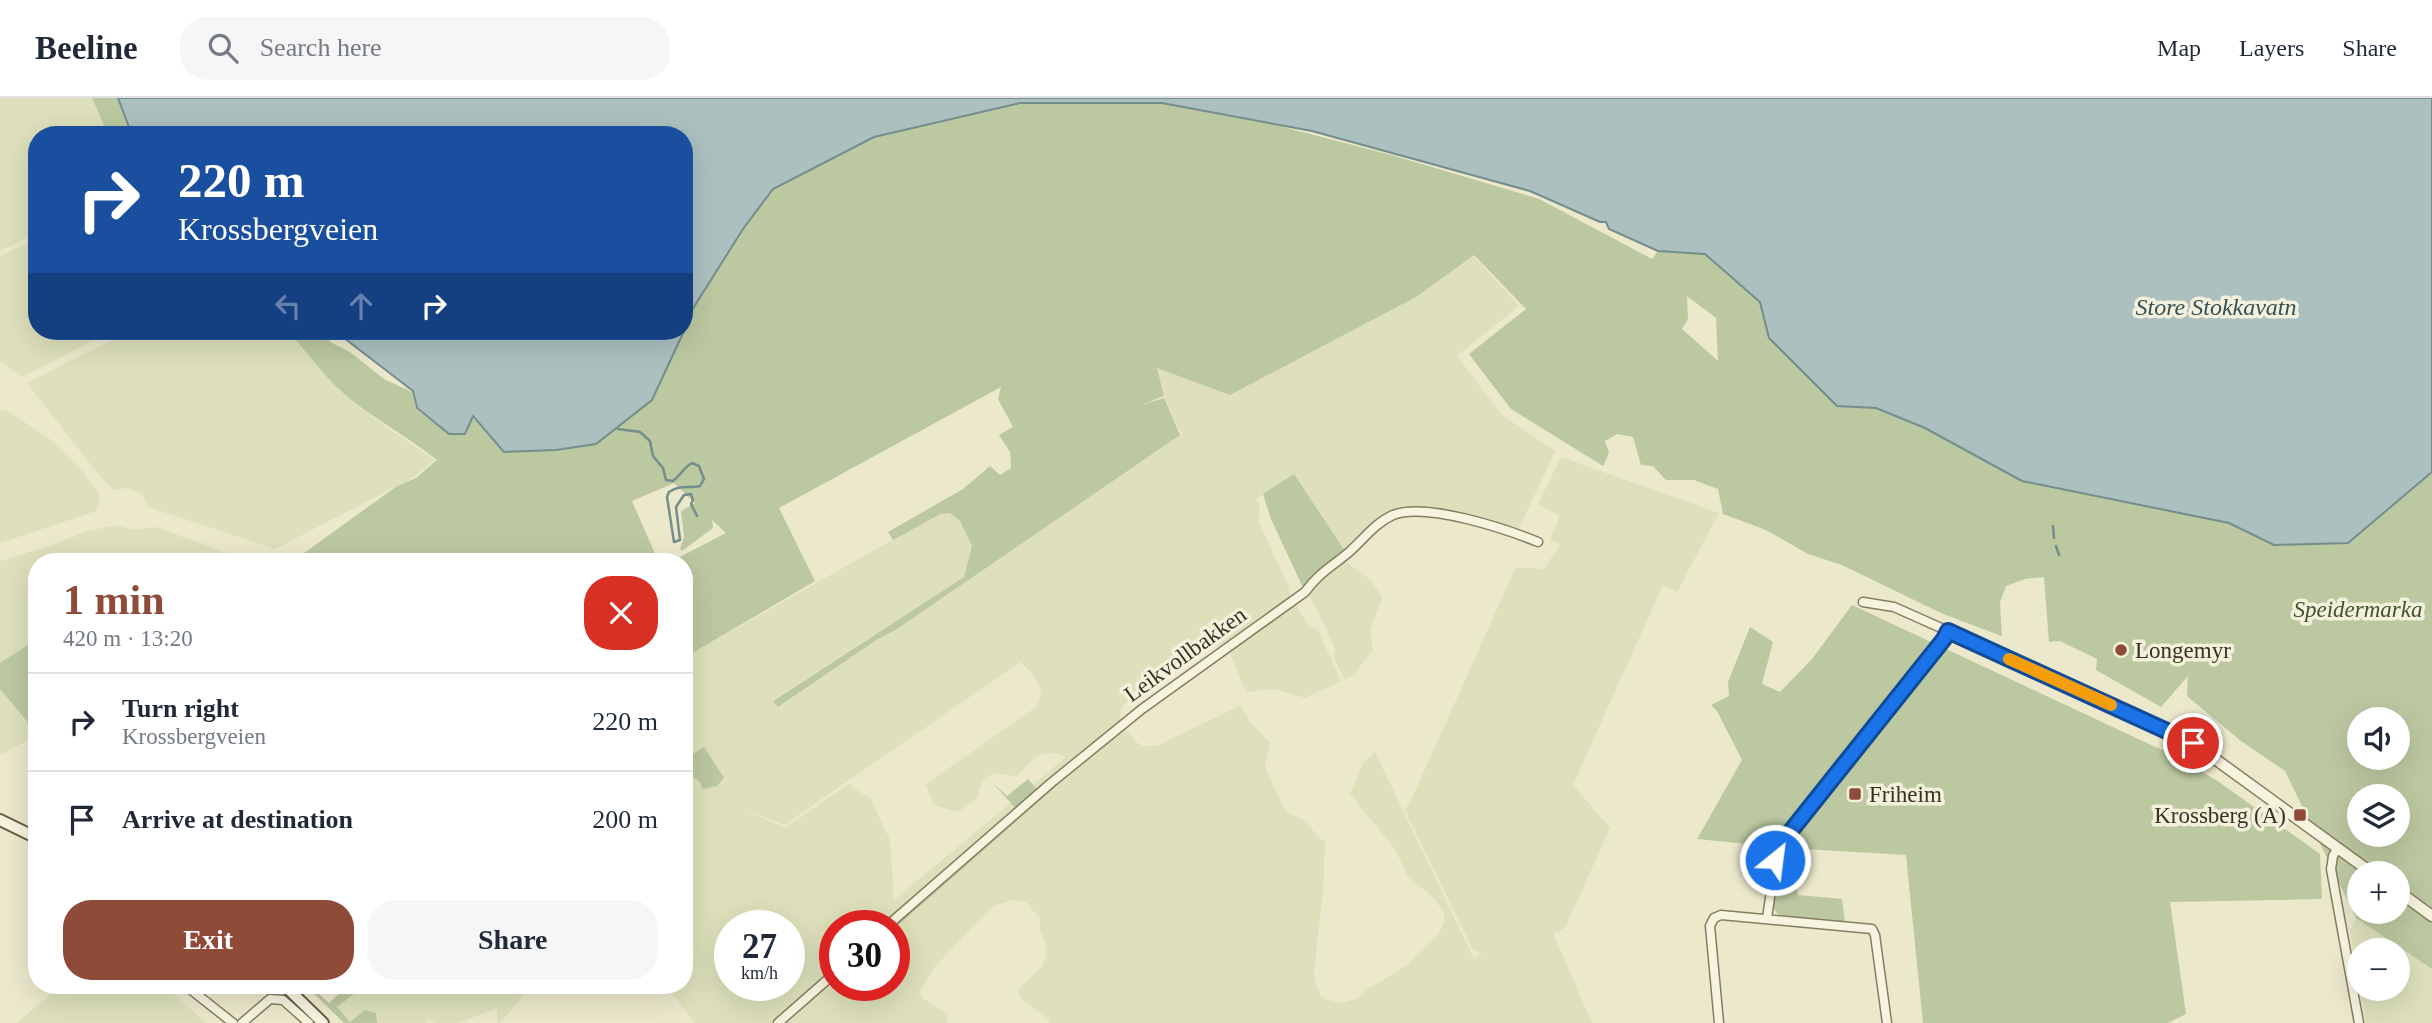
<!DOCTYPE html>
<meta charset="utf-8">
<style>
body{margin:0;font-family:Georgia,serif;background:#f6f6f7;color:#1f2937;height:100vh;display:flex;flex-direction:column;font-size:26px;white-space:nowrap}
*{box-sizing:border-box;margin:0}
p{font-size:23px;color:#747a83}
.icon{flex:none;width:38px;height:38px;fill:none;stroke:currentColor;stroke-width:2;stroke-linecap:round;stroke-linejoin:round}
.map{position:relative;flex:1;overflow:hidden}
.drawer{position:absolute;left:28px;top:455px;width:665px;height:441px;display:flex;flex-direction:column;background:#fff;border-radius:28px;box-shadow:0 7px 28px #0002}
.drawer>*{flex:none}
.hud{position:absolute;left:28px;top:28px;width:665px;height:214px;border-radius:28px;box-shadow:0 7px 28px #0002;background:#1a4fa0;color:#fff;overflow:hidden}
.buttons{position:absolute;left:2347px;top:609px;display:grid;gap:14px}
.buttons a{display:grid;place-items:center;width:63px;height:63px;border-radius:50%;background:#fff;box-shadow:0 7px 28px #0002;font-size:35px}
.speed{position:absolute;left:714px;top:812px;display:flex;gap:14px;font-size:35px;font-weight:700;text-align:center}
.speed>*{display:grid;place-content:center;width:91px;height:91px;border-radius:50%;background:#fff;box-shadow:0 7px 28px #0002;line-height:1}
.speed small{font-size:18px;font-weight:400}
.speed .limit{border:10px solid #d22;background:#fff;color:#111}
.pin{position:absolute;display:grid;place-items:center;width:60px;height:60px;color:#fff;margin:-30px;border:4px solid #fff;border-radius:50%;box-shadow:0 2px 7px #0007}
.me{position:absolute;width:77px;margin:-38px;rotate:29deg;stroke-linejoin:round;filter:drop-shadow(0 0 5px #0008)}
.turn{display:flex;align-items:center;gap:24px;height:147px;padding:0 35px;font-size:32px}
.turn .icon{width:91px;height:91px;stroke-width:2.5}
.turn b{display:block;font-size:49px;line-height:60px}
.lanes{display:flex;align-items:center;height:66px;padding:0 35px;background:#0003;justify-content:center;gap:35px;direction:ltr}
.lanes .off{opacity:.35}
.round{display:grid;place-items:center;flex:none;width:74px;height:74px;border-radius:28px;background:#f6f6f7}
.head{display:flex;align-items:center;justify-content:space-between;height:119px;padding:0 35px}
h1{font-size:42px;font-weight:700;line-height:52px;color:#8f4a38}
.cta{display:flex;gap:14px;margin-top:auto;padding:14px 35px}
.cta a{flex:1;height:80px;border-radius:28px;background:#8f4a38;color:#fff;font-size:28px;font-weight:700;line-height:80px;text-align:center}
.cta a+a{background:#f6f6f7;color:#1f2937}
ul{padding:0;list-style:none}
li{display:flex;align-items:center;gap:21px;height:98px;padding:0 35px;border-top:2px solid #e0e1e3}
li div{flex:1}
li b{display:block;font-size:26px}
li em{font-style:normal}
header{display:flex;align-items:center;gap:42px;box-sizing:border-box;height:98px;padding:0 35px;background:#fff;border-bottom:2px solid #e0e1e3}
header strong{font-size:33px}
nav{display:flex;gap:38px;margin-inline-start:auto;font-size:24px}
.search{width:490px;height:63px;background:#f6f6f7;display:flex;align-items:center;gap:18px;box-sizing:border-box;padding:0 24px;border-radius:28px;color:#747a83;font-size:26px}
.map>svg:first-child{display:block}
.farmland{fill:#dde0ba;fill-rule:evenodd}
.green{fill:#bbc8a0;fill-rule:evenodd}
.water{fill:#acc0bf;stroke:#738e8d;stroke-width:2}
.lines{fill:none;stroke-linecap:round;stroke-linejoin:round}
.stream{stroke:#738e8d;stroke-width:2.5}
.minor-casing{stroke:#867d61;stroke-width:11}
.tertiary-casing{stroke:#867d61;stroke-width:13}
.secondary-casing{stroke:#685e44;stroke-width:14}
.minor{stroke:#f6f4df;stroke-width:8}
.tertiary{stroke:#f6f4df;stroke-width:10}
.secondary{stroke:#f6f4df;stroke-width:10}
.route-casing{stroke:#114b97;stroke-width:18}
.route{stroke:#1a73e8;stroke-width:12}
.slow{stroke:#f59e0b;stroke-width:12}
.poi-dot{fill:#8f4a38;stroke:#f3f1db;stroke-width:2.5}
.labels{text-anchor:middle;stroke-width:7;stroke-linejoin:round;paint-order:stroke}
.park-label{font-size:23px;font-style:italic;fill:#40532c;stroke:#f3f1db}
.poi-label{font-size:23px;fill:#393223;stroke:#f3f1db;text-anchor:start}
.street-label{font-size:23px;fill:#393223;stroke:#f3f1db}
.water-label{font-size:24px;font-style:italic;fill:#345156;stroke:#f3f1db}
</style>
<header>
<strong>Beeline</strong>
<div class="search"><svg class="icon" aria-label="search" viewBox="0 0 24 24"><circle cx="10" cy="10" r="6"/><path d="M15 15l6 6"/></svg>Search here</div>
<nav><a>Map</a><a>Layers</a><a>Share</a></nav>
</header>
<div class="map">
<svg width="2432" height="925" viewBox="0 0 2432 925">
<rect width="100%" height="100%" fill="#ebe8cc"/>
<!-- farmland -->
<path class="farmland" d="M0 0H92L108 37H37V135L0 153Z
M37 140V233H111L22 279 0 263V158Z
M1473 157 1519 208 1457 258 1502 317 1555 353 1517 435 1452 417 1395 416 1347 456 1294 377 1256 401 1260 409 1258 423 1289 489 1290 498 1309 528 1318 532 1341 583 1305 600 1274 591 1246 594 1230 555 1218 548H1198L1150 581 1126 605 1121 612 1120 625 1136 644 1143 648H1157L1241 607 1250 624 1270 645 1265 669 1283 708 1288 715 1303 722 1325 745 1323 793 1314 872 1316 887 1320 896 1325 901 1342 905 1356 901 1366 892 1407 867 1439 836 1445 822 1444 815 1434 800 1408 779 1395 751 1350 696 1363 665 1375 654 1474 861 1482 855 1473 852 1404 710 1408 709 1516 469 1544 471 1560 446 1550 442 1560 418 1538 406 1561 359 1719 415 1677 494 1663 487 1573 687 1610 730 1565 830 1553 835 1592 925H1049V922L1020 900 1018 891 1043 868 1047 853 1040 830V821L1026 804 1013 802 995 807 973 828 935 869 919 894 924 901 948 916 946 925H695L665 887H684V673L700 684 704 649 684 661V560L940 415H950L960 423 972 448 964 479 773 602 779 609 878 541 897 531 1183 335 1179 332 1165 301 1157 269 1230 297 1416 199ZM1025 561 1021 565 1032 575 1040 589 1041 596 1036 609 926 686 933 707 959 714 977 700 982 684 992 676 999 675 1016 679 1035 659 1043 656 1058 655 1065 660 894 802 890 742 870 700 855 691 850 685 785 730 744 711 784 727ZM730 828H789V887H730ZM835 828H894V887H835Z
M130 233H288L341 294 382 326 435 362 414 379 275 451 148 409 141 395 128 390 114 392 102 381 27 285Z
M0 311 8 313 51 342 83 374 98 394 99 404 96 413 0 445Z
M115 427 134 432 156 429 252 464H37V541L0 565V463L50 448 84 434Z
M1344 462 1371 482 1382 499 1370 533 1373 551 1354 577 1344 581 1334 560 1335 550 1310 498 1305 494Z
M0 591 26 622 34 639 0 657Z
M2356 820 2432 871V925H2366L2360 891H2398V852H2359V885L2350 832Z
M63 887H164L206 925H16Z
M366 887H532L500 925H498L497 910 458 925H435L427 920V925H377L376 915 350 924 337 909Z"/>
<!-- green -->
<path class="green" d="M92 0H118L132 37H108Z
M1171 2 1230 15 1395 58 1539 101 1652 161 1658 153 1705 156 1761 204 1769 240 1837 308 1876 310 1925 330 2022 383 2229 425 2274 447 2348 445 2432 374V871L2356 820 2285 673 2241 643 2187 598 2188 578 2161 609 2096 572 2097 561 2060 543 2049 544 2044 479 2025 481 2006 488 2000 504 2002 538 1943 516 1842 467 1808 456 1766 432 1723 416 1718 391 1694 382H1666L1653 368 1641 367 1633 339 1617 336 1605 343 1609 355 1603 368 1511 311 1469 256 1526 211 1474 157 1416 199 1230 297 1157 270 1164 298 1139 308 1164 300 1180 337 897 531 878 541 778 609 773 603 964 479 972 448 960 423 950 415 940 416 893 442 888 434 963 391 990 368 1000 377 1011 370 1010 354 999 337 1013 329 998 301 1001 289 779 410 815 483 684 560V464H670L726 435 712 422 713 430 682 453 680 451 684 439 681 413 695 405 674 385 632 403 656 458 643 464H318L300 458 397 388 416 380 437 362C407 338 372 320 343 295 323 277 306 253 288 233H328L330 244 350 254 384 281 412 294 416 311 449 337H466L472 319 504 354 556 352 596 346 652 302 692 212 771 87 874 36 1020 5ZM1687 198 1716 220 1718 263 1682 231 1688 221ZM2359 621H2398V660H2359ZM2359 698H2398V737H2359ZM2359 775H2398V814H2359Z
M1294 376 1347 456 1305 494 1271 421 1263 396Z
M1852 507 2179 660 2219 684 2320 756 2322 801 2170 804 2186 916 2168 925H1923L1906 757 1788 750 1697 741 1742 662 1717 613 1711 607 1729 598 1728 584 1750 529 1773 544 1762 586 1780 594 1812 561Z
M37 541V637L34 639 26 622 0 591V565Z
M704 649 724 680 717 688 702 691 700 684 684 673V661Z
M1028 681 1039 694 1052 685 1055 689 894 831V828H887L1018 713 992 684 1007 698Z
M1778 780 1796 785 1798 797 1842 801 1845 825 1780 819 1773 810Z
M305 887H310L329 905 348 887H366L337 909 350 924 365 912 376 915 377 925H344Z"/>
<!-- water -->
<path class="water" d="M118 0H2432V374L2348 445 2274 447 2229 425 2022 383 1925 330 1876 310 1837 308 1769 240 1760 204 1705 156 1658 153 1609 131 1606 124H1600L1530 93 1312 33 1162 5H1020L874 39 773 91 743 131 692 212 684 232V37H132Z
M335 233H684L652 302 596 346 556 352 504 354 473 318 465 336H449L417 310 413 293Z"/>
<g class="lines">
<!-- stream -->
<path class="stream" d="M618 331 640 334 650 343 653 358 663 370 666 382 673 383C681 377 683 370 692 365L699 368 704 381 700 388C689 391 680 386 669 394L667 399 674 444 680 442 676 409 684 397 691 396 693 402 691 406 697 418
M2053 428 2054 440
M2056 448 2059 457"/>
<defs>
<path id="minor" d="M1863 504 1894 509 1948 533
M2337 751 2333 758 2331 771 2359 925
M1767 820 1777 752 1824 693
M887 828 1051 685 1142 611 1305 494C1320 474 1330 470 1348 455 1363 442 1375 425 1393 417 1426 404 1506 431 1538 444
M185 887 233 925
M242 925 270 901 283 902 309 925
M778 925 835 875
M1719 925 1710 828 1714 820 1721 817 1872 831 1875 837 1887 925"/>
<path id="tertiary" d="M1824 693 1944 542 1948 533 2193 645 2372 775
M2398 793 2432 818"/>
<path id="secondary" d="M0 722 37 740
M284 887 323 925"/>
</defs>
<!-- minor casing -->
<use href="#minor" class="minor-casing"/>
<!-- tertiary casing -->
<use href="#tertiary" class="tertiary-casing"/>
<!-- secondary casing -->
<use href="#secondary" class="secondary-casing"/>
<!-- minor -->
<use href="#minor" class="minor"/>
<!-- tertiary -->
<use href="#tertiary" class="tertiary"/>
<!-- secondary -->
<use href="#secondary" class="secondary"/>
</g>
<g class="lines">
<defs>
<path id="route" d="M1775 762 1777 752 1786 739 1944 541 1948 533 2193 645"/>
</defs>
<!-- route casing -->
<use href="#route" class="route-casing"/>
<!-- route -->
<use href="#route" class="route"/>
<!-- slow -->
<path class="slow" d="M2009 561 2111 607"/>
</g>
<!-- markers -->
<g class="poi-dot">
<circle cx="2121" cy="552" r="7"/>
<rect x="1848" y="689" width="14" height="14" rx="3.5"/>
<rect x="2293" y="710" width="14" height="14" rx="3.5"/>
</g>
<g class="labels">
<!-- park labels -->
<g class="park-label">
<text x="2358" y="519">Speidermarka</text>
</g>
<!-- poi labels -->
<g class="poi-label">
<text x="2135" y="560">Longemyr</text>
<text x="1869" y="704">Friheim</text>
<text x="2286" y="725" text-anchor="end">Krossberg (A)</text>
</g>
<!-- street labels -->
<g class="street-label">
<text transform="translate(1185 556) rotate(-36)" y="8">Leikvollbakken</text>
</g>
<!-- water labels -->
<g class="water-label">
<text x="2216" y="217">Store Stokkavatn</text>
</g>
</g>
</svg>
<div class="buttons">
<a><svg class="icon" aria-label="sound" viewBox="0 0 24 24"><path d="M4 9h4l5-4v14l-5-4H4zM17 9q2 3 0 6"/></svg></a>
<a><svg class="icon" aria-label="layers" viewBox="0 0 24 24"><path d="M12 4l9 5-9 5-9-5zM3 14l9 5 9-5"/></svg></a>
<a>+</a>
<a>−</a>
</div>
<div class="speed"><div>27<small>km/h</small></div><div class="limit">30</div></div>
<div class="pin" style="left:2193px;top:645px;background:#d93025"><svg class="icon" aria-label="arrive" viewBox="0 0 24 24"><path d="M6 21V4h12l-3 4 3 4H6"/></svg></div>
<svg class="me" style="left:1775px;top:762px" viewBox="-20 -20 40 40"><circle r="17" fill="#1a73e8" stroke="#fff" stroke-width="3"/><path d="M0-11L8 9 0 5-8 9z" fill="#fff"/></svg>
<div class="hud">
<div class="turn"><svg class="icon" aria-label="right" viewBox="0 0 24 24"><path d="M7 20v-9h11M14 6l5 5-5 5"/></svg><div><b>220 m</b>Krossbergveien</div></div>
<div class="lanes"><svg class="icon off" aria-label="left" viewBox="0 0 24 24"><path d="M17 20v-9H6M10 6l-5 5 5 5"/></svg><svg class="icon off" aria-label="ahead" viewBox="0 0 24 24"><path d="M12 20V5M6 11l6-6 6 6"/></svg><svg class="icon" aria-label="right" viewBox="0 0 24 24"><path d="M7 20v-9h11M14 6l5 5-5 5"/></svg></div>
</div>
<section class="drawer">
<div class="head"><div><h1>1 min</h1><p>420 m · 13:20</p></div><a class="round" style="background:#d93025;color:#fff"><svg class="icon" aria-label="close" viewBox="0 0 24 24"><path d="M6 6l12 12M18 6L6 18"/></svg></a></div>
<ul>
<li><svg class="icon" aria-label="right" viewBox="0 0 24 24"><path d="M7 20v-9h11M14 6l5 5-5 5"/></svg><div><b>Turn right</b><p>Krossbergveien</p></div><em>220 m</em></li>
<li><svg class="icon" aria-label="arrive" viewBox="0 0 24 24"><path d="M6 21V4h12l-3 4 3 4H6"/></svg><div><b>Arrive at destination</b></div><em>200 m</em></li>
</ul>
<div class="cta"><a>Exit</a><a>Share</a></div>
</section>
</div>
